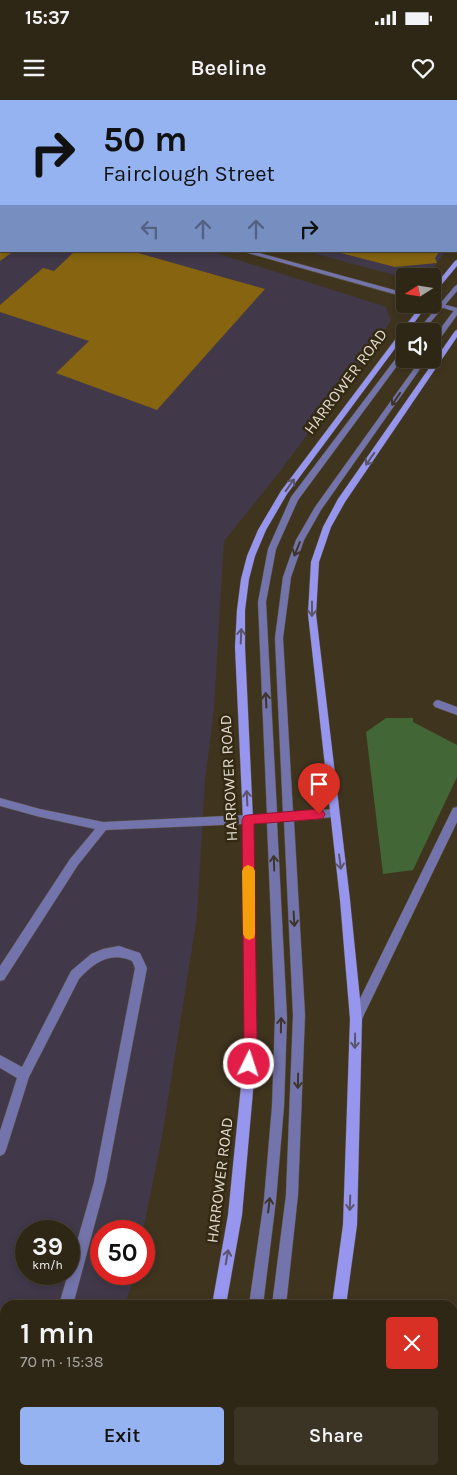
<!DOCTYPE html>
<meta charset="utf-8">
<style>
body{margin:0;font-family:Karla,sans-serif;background:#3b3323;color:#f1f3f6;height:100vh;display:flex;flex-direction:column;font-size:19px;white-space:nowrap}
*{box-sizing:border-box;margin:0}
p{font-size:16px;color:#a7a5a1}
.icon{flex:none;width:28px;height:28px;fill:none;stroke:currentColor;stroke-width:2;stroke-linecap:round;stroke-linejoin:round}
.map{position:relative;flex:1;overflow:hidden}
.details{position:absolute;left:0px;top:1200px;width:458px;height:175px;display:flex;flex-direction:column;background:#2f2716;border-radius:15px 15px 0 0;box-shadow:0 2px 8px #0003,0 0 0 1px #4a4435}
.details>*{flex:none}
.banner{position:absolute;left:0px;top:0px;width:458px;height:152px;box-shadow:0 2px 8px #0003,0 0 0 1px #4a4435;background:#95b2f1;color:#111;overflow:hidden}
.needle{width:32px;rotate:258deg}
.buttons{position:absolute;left:396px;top:168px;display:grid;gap:10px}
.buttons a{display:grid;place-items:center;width:45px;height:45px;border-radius:5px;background:#2f2716;box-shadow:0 2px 8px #0003,0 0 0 1px #4a4435;font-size:25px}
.speed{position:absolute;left:15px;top:1120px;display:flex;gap:10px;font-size:25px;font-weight:700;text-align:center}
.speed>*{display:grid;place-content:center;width:65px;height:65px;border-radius:50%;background:#2f2716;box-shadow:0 2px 8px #0003,0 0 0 1px #4a4435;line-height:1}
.speed small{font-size:12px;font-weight:400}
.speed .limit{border:8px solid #d22;background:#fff;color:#111}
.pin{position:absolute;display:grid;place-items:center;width:42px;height:42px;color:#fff;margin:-51px -21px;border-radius:50% 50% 50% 0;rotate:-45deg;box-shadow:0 0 5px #0007}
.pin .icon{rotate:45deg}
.me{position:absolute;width:55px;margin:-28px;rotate:4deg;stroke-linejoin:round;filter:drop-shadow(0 0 4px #0008)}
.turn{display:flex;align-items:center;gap:18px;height:105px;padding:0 20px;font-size:22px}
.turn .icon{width:65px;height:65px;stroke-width:2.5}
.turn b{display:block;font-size:35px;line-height:42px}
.lanes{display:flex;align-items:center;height:48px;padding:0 20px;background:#0003;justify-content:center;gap:25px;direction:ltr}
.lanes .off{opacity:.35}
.round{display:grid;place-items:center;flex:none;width:52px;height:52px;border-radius:5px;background:#3b3323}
.head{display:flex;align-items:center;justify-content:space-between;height:85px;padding:0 20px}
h1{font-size:30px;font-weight:600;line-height:38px}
.button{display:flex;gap:10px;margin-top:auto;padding:10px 20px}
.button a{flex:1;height:58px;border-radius:5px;background:#95b2f1;color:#111;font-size:20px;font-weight:600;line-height:58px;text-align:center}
.button a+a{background:#3b3323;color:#f1f3f6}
.status{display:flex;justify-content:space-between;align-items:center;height:35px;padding:0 25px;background:#2f2716;direction:ltr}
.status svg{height:14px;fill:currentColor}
header{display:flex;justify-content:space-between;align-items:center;height:65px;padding:0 20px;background:#2f2716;font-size:22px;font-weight:600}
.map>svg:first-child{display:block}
.industrial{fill:#41394a;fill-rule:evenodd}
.green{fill:#436636}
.building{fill:#866410}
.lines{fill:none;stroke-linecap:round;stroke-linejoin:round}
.service-casing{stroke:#5c523d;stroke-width:1}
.minor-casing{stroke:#5c523d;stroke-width:1}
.secondary-casing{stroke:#5c523d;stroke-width:1}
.service{fill:#7374ab;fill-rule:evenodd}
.minor{fill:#7374ab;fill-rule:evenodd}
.secondary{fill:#9696ee;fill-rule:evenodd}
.oneway{stroke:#3d352b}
.oneway2{stroke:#5b556b}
.route{fill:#e11d48;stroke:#92132f}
.slow{fill:#f59e0b}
.labels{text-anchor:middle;stroke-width:5;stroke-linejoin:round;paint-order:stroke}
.street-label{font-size:16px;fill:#dfd8cb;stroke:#342a14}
</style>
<div class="status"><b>15:37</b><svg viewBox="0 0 49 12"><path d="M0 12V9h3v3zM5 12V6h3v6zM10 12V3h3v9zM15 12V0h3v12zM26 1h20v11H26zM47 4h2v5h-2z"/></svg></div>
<header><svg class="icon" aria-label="menu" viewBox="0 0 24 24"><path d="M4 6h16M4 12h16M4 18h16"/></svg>Beeline<svg class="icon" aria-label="heart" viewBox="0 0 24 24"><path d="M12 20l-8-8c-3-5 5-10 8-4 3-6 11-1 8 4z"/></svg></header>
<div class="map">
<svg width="457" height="1375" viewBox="0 0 457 1375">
<rect width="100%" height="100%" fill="#3f341e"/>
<!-- industrial -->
<path class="industrial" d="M0 0H457V137L456 1H1V77Z
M0 85 1 151H210L386 207 391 221 278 374 224 441 214 609 205 681 197 817 162 1037 143 1131H101V1174H135L125 1205H5V1370H75L74 1375H0ZM26 1131H69V1174H26Z
M305 151H446L427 176H405V178Z"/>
<!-- green -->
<path class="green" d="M386 618H413V622L457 645V677L413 770 383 774 366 632Z"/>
<!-- building -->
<path class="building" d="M0 151H14L0 161Z
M75 151H131L265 189 157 310 56 273 89 241 0 212V205L43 168 54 171Z
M440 151 435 158 437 163 395 167 337 152Z"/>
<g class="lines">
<defs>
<path id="service" d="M0 56 1 57V61L0 60Z
M457 185V191L423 231H417L455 186Z
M457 208V215L434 247 432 248V240L455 209Z
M405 248V255L298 400 276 449 266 502 277 713H283L275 538 283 477 296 440 315 407 421 259H427L321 410 304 440 291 477 283 538 293 712 334 709 338 710 339 713 338 716 334 717 294 721 305 915 298 1095 286 1205H272L286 1095 293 915 284 721 277 722 287 918 284 1006 276 1100 263 1205H249L264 1100 272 1006 275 918 267 723 106 730 78 765 4 880 0 881V866L70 759 95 729 40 717 0 706V698L40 709 103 722 267 714 258 502 268 449 291 397 403 249Z
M119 846 140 853 147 868 106 1082 73 1205H59L94 1082 135 868 132 861C110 851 94 863 79 879L29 977 6 1050 4 1054 0 1056V1031L17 978 0 968V955L22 967 71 871 91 854 103 849Z
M5 1335V1354L0 1356V1337Z
M217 1370H231L230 1375H216Z
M243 1370H257L256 1375H242Z"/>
<path id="minor" d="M0 82H1V86H0Z
M241 151H252L405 193V197Z
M432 201 457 208V212L430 204H432Z
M438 600 457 607V615L435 607 433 604 435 601Z
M457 707V722L360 923 356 925 352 923 350 919 352 915 453 708Z"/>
<path id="secondary" d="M457 160V166L432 196V189L455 161Z
M422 204H428L408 231H405V235L287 394 266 430 255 456 249 479 245 510V547L253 720 257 946 242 1115 226 1205H212L228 1115 245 946 243 720 235 547 237 510 241 479 247 456 258 430 281 391Z
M457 230V237L345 402 331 427 319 462 316 514 350 800 362 919 357 1125 346 1205H332L343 1125 350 919 340 800 308 514 311 462 323 427 338 399 455 231Z
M177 1370H191L190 1375H176Z
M306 1370H320L319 1375H305Z"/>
</defs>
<!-- service casing -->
<use href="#service" class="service-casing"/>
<!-- minor casing -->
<use href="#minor" class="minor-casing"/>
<!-- secondary casing -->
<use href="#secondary" class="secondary-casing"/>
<!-- service -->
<use href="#service" class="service"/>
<!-- minor -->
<use href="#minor" class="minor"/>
<!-- secondary -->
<use href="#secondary" class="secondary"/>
</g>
<!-- one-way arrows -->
<defs><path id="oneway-shaft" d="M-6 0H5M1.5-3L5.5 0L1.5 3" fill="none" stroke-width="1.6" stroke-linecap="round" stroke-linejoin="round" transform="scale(1.25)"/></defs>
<g class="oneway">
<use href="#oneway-shaft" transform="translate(396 299) rotate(124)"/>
<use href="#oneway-shaft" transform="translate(297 449) rotate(112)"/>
<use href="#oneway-shaft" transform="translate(266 600) rotate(-93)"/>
<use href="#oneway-shaft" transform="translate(274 763) rotate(-92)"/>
<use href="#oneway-shaft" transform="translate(294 819) rotate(87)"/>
<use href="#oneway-shaft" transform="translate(281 925) rotate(-89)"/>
<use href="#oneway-shaft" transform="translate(298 981) rotate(91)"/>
<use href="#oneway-shaft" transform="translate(269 1105) rotate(-83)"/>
</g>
<g class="oneway2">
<use href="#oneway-shaft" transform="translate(370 359) rotate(125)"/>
<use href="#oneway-shaft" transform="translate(290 385) rotate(-54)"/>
<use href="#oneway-shaft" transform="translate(312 509) rotate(90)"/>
<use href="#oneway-shaft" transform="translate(241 536) rotate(-88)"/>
<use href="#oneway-shaft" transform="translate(247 698) rotate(-93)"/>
<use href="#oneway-shaft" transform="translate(340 762) rotate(83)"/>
<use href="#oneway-shaft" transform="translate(355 941) rotate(91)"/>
<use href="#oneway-shaft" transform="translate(350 1103) rotate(92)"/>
<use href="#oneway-shaft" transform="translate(227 1157) rotate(-80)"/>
</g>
<!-- route -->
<path class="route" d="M319 709 323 711 325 714 323 718 319 719 254 724 257 946 254 969 249 971 244 969 242 964 244 946 242 720 244 716 248 715Z"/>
<!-- slow -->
<path class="slow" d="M248 765 253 767 255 771V834L254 838 249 840 245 838 243 834 242 771 244 767Z"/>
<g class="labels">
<!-- street labels -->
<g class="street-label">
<text transform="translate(345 281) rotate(-53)" y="6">HARROWER ROAD</text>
<text transform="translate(228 678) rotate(-93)" y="6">HARROWER ROAD</text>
<text transform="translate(219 1080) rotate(-83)" y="6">HARROWER ROAD</text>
</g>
</g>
</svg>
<div class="buttons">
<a><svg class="needle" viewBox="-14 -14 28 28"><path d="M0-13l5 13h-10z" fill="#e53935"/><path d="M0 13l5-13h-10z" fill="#a7a5a1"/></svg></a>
<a><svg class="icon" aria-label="sound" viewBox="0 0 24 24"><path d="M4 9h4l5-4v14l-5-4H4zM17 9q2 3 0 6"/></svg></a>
</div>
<div class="speed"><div>39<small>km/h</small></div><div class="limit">50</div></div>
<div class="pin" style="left:319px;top:714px;background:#d93025"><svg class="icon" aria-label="arrive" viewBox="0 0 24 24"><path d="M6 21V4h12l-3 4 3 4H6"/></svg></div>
<svg class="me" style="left:249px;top:964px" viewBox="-20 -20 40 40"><circle r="17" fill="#e11d48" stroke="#fff" stroke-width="3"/><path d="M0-11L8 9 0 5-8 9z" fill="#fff"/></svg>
<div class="banner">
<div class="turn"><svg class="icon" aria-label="right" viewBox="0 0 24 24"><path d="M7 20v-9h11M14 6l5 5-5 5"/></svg><div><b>50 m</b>Fairclough Street</div></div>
<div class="lanes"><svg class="icon off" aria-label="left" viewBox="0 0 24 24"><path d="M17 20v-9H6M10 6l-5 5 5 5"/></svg><svg class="icon off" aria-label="ahead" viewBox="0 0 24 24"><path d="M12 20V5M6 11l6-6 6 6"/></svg><svg class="icon off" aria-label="ahead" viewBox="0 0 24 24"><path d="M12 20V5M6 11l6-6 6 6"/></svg><svg class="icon" aria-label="right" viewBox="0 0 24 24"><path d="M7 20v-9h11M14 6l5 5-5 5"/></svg></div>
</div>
<section class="details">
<div class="head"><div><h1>1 min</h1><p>70 m · 15:38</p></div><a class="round" style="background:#d93025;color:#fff"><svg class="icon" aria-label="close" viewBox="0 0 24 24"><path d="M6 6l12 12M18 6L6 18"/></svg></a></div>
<div class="button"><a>Exit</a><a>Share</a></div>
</section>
</div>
